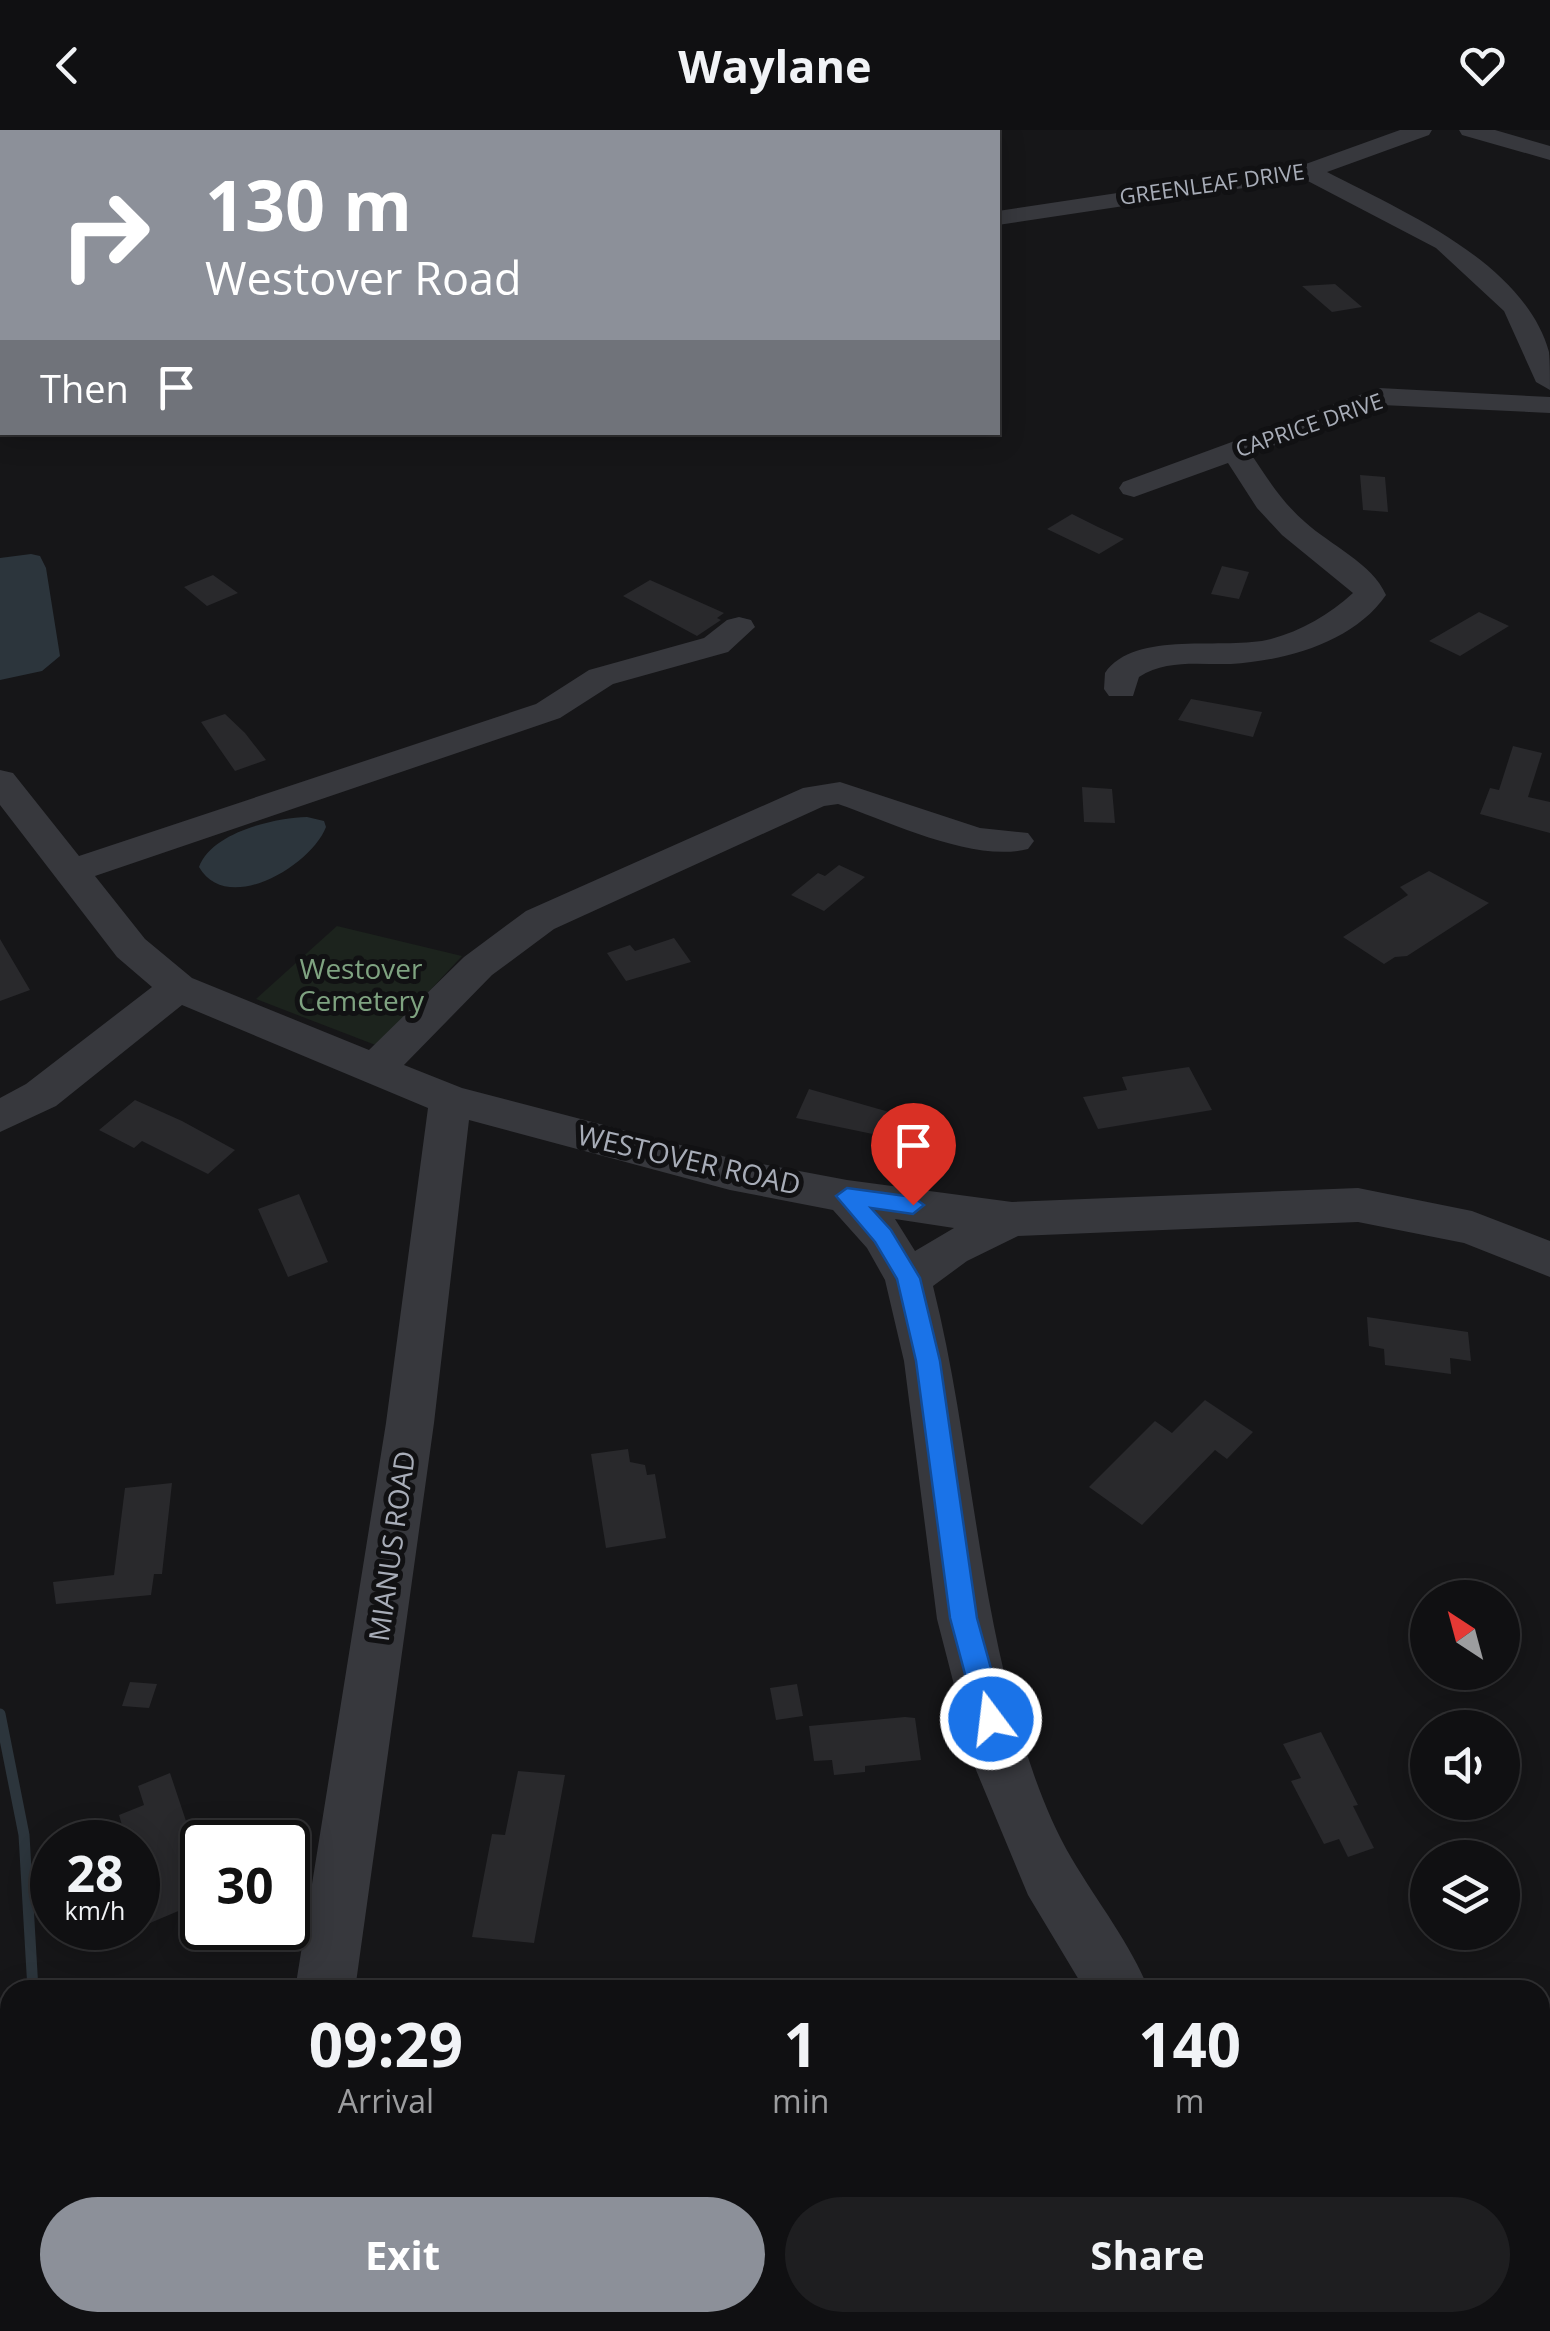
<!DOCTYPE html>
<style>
body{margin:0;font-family:"Open Sans",sans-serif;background:#1e1e20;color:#f1f3f6;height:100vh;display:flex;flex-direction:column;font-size:38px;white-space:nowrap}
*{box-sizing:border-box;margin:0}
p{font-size:32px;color:#9c9d9f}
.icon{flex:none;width:55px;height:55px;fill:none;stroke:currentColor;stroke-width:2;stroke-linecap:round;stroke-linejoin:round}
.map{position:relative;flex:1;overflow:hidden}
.sheet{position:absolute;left:0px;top:1850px;width:1550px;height:352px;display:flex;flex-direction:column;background:#101012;border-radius:30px 30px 0 0;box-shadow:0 5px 25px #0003,0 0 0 2px #303032}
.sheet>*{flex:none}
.hud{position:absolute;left:0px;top:0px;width:1000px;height:305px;box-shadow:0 5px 25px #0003,0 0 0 2px #303032;background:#8c9099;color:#fff;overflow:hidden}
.needle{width:65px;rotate:324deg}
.controls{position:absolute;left:1410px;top:1450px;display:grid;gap:20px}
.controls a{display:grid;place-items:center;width:110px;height:110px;border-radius:50%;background:#101012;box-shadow:0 5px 25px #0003,0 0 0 2px #303032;font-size:50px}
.speed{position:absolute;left:30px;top:1690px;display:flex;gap:20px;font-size:50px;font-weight:700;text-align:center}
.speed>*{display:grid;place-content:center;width:130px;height:130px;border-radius:50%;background:#101012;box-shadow:0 5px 25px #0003,0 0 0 2px #303032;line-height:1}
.speed small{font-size:25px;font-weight:400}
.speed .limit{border:5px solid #111;border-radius:15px;background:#fff;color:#111}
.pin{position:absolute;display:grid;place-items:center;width:85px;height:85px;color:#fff;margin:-102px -42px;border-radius:50% 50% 50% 0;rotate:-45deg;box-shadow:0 0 10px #0007}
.pin .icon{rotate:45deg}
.me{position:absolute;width:110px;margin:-55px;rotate:345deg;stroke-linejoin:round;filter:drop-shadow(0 0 8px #0008)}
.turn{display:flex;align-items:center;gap:35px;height:210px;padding:0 40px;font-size:45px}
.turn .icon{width:130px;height:130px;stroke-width:2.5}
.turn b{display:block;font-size:70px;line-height:85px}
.then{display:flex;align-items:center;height:95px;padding:0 40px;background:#0003;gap:20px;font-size:38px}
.eta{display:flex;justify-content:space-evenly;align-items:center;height:170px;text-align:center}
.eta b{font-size:60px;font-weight:700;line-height:70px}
.button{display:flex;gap:20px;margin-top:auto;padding:20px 40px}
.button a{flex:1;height:115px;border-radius:60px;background:#8c9099;color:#fff;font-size:40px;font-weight:700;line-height:115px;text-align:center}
.button a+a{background:#1e1e20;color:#f1f3f6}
header{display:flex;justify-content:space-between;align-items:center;height:130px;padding:0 40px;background:#101012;font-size:45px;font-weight:700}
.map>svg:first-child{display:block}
.green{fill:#1c231d}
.water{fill:#2c353c}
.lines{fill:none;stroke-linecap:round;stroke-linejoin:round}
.stream{stroke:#2c353c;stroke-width:11}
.building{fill:#29292c}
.minor{fill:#37383d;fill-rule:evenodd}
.route{fill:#1a73e8;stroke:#114b97;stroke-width:2.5}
.labels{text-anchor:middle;stroke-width:10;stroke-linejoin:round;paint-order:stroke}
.far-street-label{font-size:22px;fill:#a8adb8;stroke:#111113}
.park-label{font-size:28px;fill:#7fa381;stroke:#111113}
.street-label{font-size:28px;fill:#a8adb8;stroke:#111113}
</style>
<header><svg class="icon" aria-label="back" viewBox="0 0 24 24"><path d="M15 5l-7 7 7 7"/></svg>Waylane<svg class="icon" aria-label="heart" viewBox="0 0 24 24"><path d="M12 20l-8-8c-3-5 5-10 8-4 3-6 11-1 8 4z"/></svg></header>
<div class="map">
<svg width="1550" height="2201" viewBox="0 0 1550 2201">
<rect width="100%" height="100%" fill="#161618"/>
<!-- green -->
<path class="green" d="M337 796 462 826 378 916 256 869Z"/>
<!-- water -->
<path class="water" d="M31 424 40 426 46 438 60 526 42 541 0 550V428Z
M307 687 324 691 326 697C311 736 227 786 199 737 212 702 274 688 307 687Z"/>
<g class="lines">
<!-- stream -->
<path class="stream" d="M0 1584 24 1705 33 1860
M0 2133 10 2070"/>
</g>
<!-- building -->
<path class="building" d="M1335 154 1362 177 1332 182 1302 156Z
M1360 345 1385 347 1388 382 1363 380Z
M1072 384 1098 397 1124 409 1099 424 1047 399Z
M1222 436 1249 442 1239 469 1211 464Z
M213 445 238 463 207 476 184 457Z
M650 450 724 483 717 488 721 490 697 506 623 466Z
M1479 482 1509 496 1460 526 1429 511Z
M1191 569 1262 582 1253 607 1178 590Z
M225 584 245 603 266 630 235 641 201 592Z
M1513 616 1542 623 1528 667 1550 672V703L1480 684 1490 658 1499 660Z
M1082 657 1112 659 1115 693 1084 692Z
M839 735 865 747 824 781 791 765 818 743 825 746Z
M1429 741 1489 773 1407 826 1395 827 1384 834 1343 807 1408 765 1400 757Z
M674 808 691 832 626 851 607 823 630 815 635 821Z
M0 809 30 860 0 871Z
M1189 937 1212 980 1098 999 1083 967 1127 960 1122 947Z
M809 959 896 984 887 1007 796 988Z
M135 970 182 991 235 1020 208 1044 142 1011 134 1018 99 1000Z
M299 1064 328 1132 288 1147 258 1079Z
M1367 1187 1468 1202 1471 1231 1450 1228 1451 1244 1385 1235 1384 1219 1369 1216Z
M1205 1270 1253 1302 1227 1329 1215 1320 1142 1395 1089 1357 1155 1291 1172 1303Z
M628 1319 630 1332 645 1335 647 1345 655 1344 666 1408 606 1418 591 1324Z
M172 1353 162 1444H154L151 1465 56 1474 53 1452 114 1445 125 1358Z
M130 1552 157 1554 149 1578 122 1576Z
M797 1554 803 1586 776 1590 770 1558Z
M905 1587 915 1588 921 1630 865 1636V1642L834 1645 832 1630 814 1631 809 1596Z
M1321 1602 1358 1675 1353 1676 1374 1718 1348 1727 1339 1709 1324 1714 1291 1651 1301 1648 1283 1614Z
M518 1641 565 1645 534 1813 472 1807 492 1704 505 1705Z
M170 1643 198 1727 190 1730 202 1771 150 1793 138 1749V1712H127L119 1685 144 1675 138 1656Z"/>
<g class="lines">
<!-- minor -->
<path class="minor" d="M1400 0H1432L1429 5 1327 42C1402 81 1524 132 1549 222 1550 233 1550 248 1550 260L1536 252 1504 181 1436 118 1304 49 998 95V81L1303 35Z
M1459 0H1495L1550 16V30L1462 5Z
M1379 258 1550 267V283L1382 275 1251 324C1267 348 1282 372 1305 392 1330 415 1372 433 1386 465 1354 512 1285 531 1231 534 1199 535 1167 529 1139 547L1133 566H1109L1104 559 1105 543C1135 499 1225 521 1271 509 1301 501 1330 484 1353 463L1282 405 1257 378 1228 333 1134 367 1123 364 1119 358 1123 352Z
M739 487 751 490 755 497 728 522 613 554 560 588 95 746 145 809 192 848 369 920 464 827 526 781 803 658 840 652 980 698 1028 703 1034 711 1028 719C973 733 891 692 838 674L824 676 554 799 492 845 404 935 462 958 730 1028 847 1050 1012 1072 1358 1058 1472 1081 1550 1111V1147L1464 1113 1358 1092 1018 1106 967 1131 933 1156C973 1316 977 1482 1032 1639 1042 1669 1056 1702 1072 1729 1098 1773 1130 1813 1149 1860H1085L1028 1765 976 1640 937 1489 904 1231 885 1150 867 1118 833 1080 730 1060 469 990 434 1293 355 1860H295L386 1293 428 978 182 875 56 976 0 1002V968L26 954 152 857 117 827 0 675V640L13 643 79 726 536 574 589 540 704 508 727 490ZM895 1089 954 1098 915 1121Z
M236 2192H304L303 2201H235Z
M1274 2192H1341L1344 2201H1276Z"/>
</g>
<!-- route -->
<path class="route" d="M847 1058 913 1067 924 1075 913 1084 871 1078 891 1100 920 1148 940 1231 977 1488 1005 1589 1001 1598 991 1602 981 1598 977 1589 950 1488 916 1231 897 1149 875 1112 836 1066Z"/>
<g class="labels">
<!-- far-street labels -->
<g class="far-street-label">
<text transform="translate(1212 54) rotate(-8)" y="8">GREENLEAF DRIVE</text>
<text transform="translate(1309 295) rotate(-19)" y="8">CAPRICE DRIVE</text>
</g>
<!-- park labels -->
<g class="park-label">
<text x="361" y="849">Westover<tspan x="361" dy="32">Cemetery</tspan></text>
</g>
<!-- street labels -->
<g class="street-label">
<text transform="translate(689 1030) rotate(13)" y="10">WESTOVER ROAD</text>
<text transform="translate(392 1416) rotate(-82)" y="10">MIANUS ROAD</text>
</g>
</g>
</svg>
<div class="controls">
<a><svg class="needle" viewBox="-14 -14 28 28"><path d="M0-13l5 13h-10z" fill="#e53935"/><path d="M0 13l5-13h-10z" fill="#9c9d9f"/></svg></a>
<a><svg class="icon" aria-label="sound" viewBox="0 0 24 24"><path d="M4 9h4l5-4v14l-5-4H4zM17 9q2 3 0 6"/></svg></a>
<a><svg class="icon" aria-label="layers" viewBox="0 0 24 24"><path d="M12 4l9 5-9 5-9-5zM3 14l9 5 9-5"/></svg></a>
</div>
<div class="speed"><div>28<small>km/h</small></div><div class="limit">30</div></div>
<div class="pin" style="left:913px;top:1075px;background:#d93025"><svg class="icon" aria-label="arrive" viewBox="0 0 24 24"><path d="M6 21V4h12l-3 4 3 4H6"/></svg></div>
<svg class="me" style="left:991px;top:1589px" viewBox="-20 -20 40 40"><circle r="17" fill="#1a73e8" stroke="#fff" stroke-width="3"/><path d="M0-11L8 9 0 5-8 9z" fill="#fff"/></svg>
<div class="hud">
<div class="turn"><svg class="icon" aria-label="right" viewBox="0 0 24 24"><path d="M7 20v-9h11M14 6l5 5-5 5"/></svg><div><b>130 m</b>Westover Road</div></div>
<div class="then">Then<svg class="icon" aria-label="arrive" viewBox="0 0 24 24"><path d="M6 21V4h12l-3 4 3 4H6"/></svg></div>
</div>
<section class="sheet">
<div class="eta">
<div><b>09:29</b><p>Arrival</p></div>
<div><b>1</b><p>min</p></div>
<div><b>140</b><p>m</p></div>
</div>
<div class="button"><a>Exit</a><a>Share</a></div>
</section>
</div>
